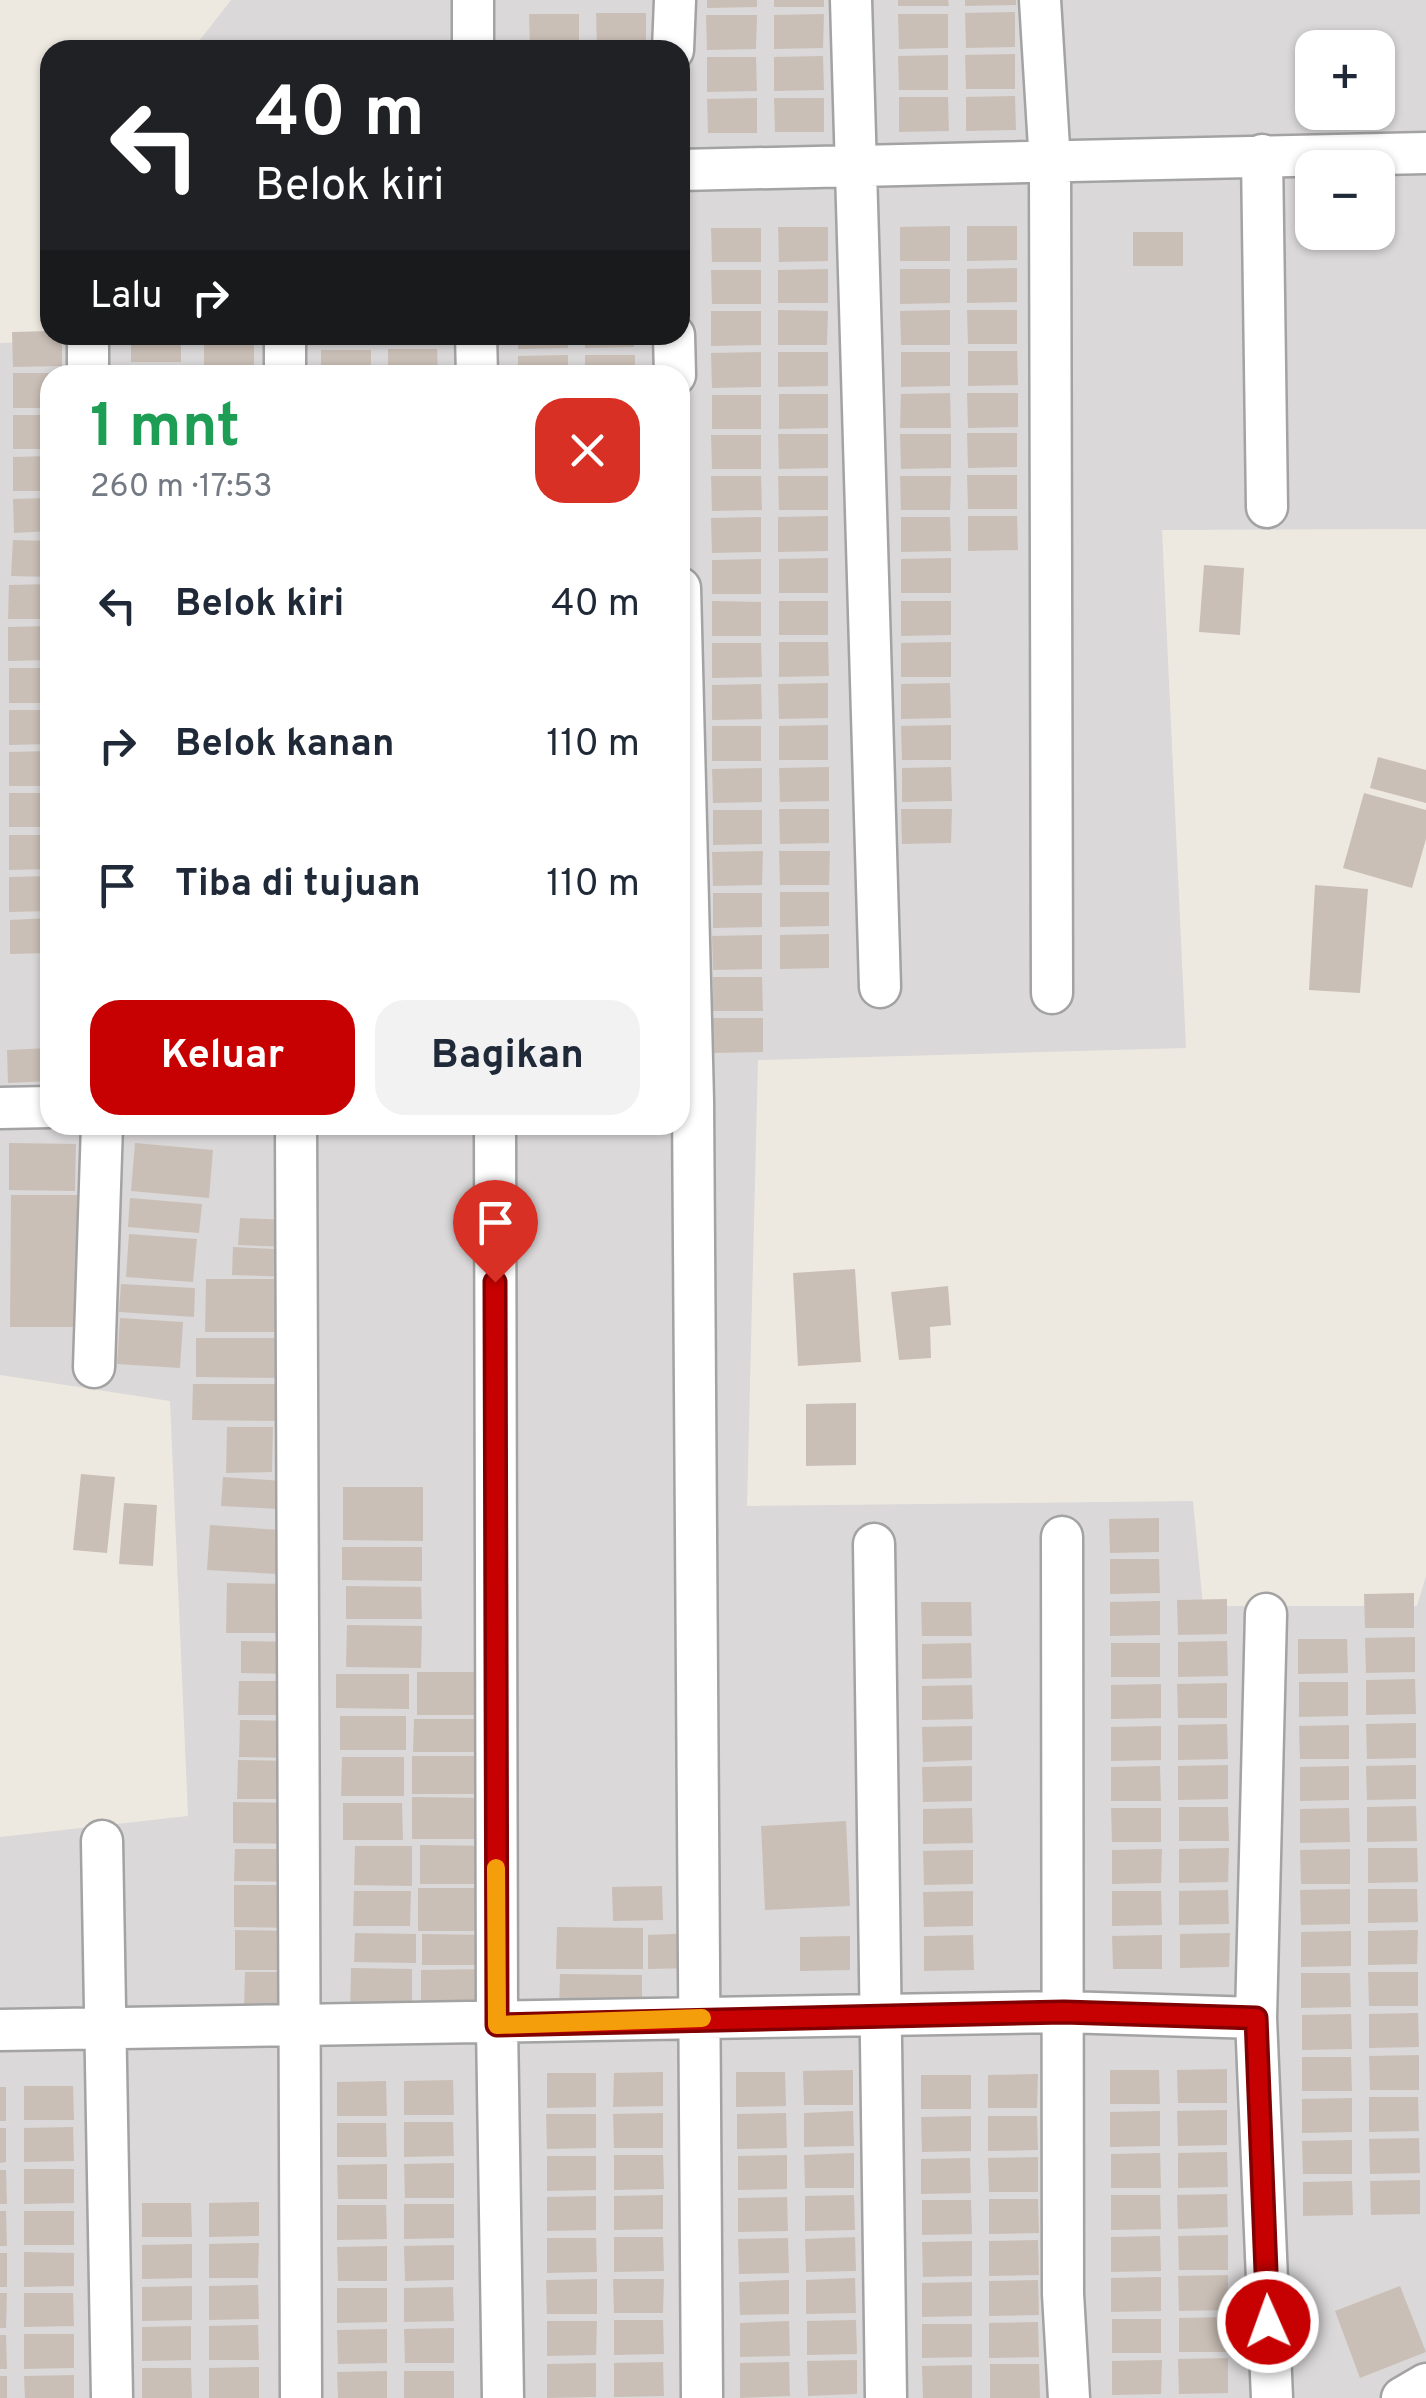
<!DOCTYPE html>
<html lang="id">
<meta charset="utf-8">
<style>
body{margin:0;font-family:Overpass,sans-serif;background:#f2f2f3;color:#1f2937;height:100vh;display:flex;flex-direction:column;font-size:38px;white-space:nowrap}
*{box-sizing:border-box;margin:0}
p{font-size:32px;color:#747a83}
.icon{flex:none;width:55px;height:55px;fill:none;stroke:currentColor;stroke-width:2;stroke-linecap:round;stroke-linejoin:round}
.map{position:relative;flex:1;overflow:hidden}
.panel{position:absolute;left:40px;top:365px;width:650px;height:770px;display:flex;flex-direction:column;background:#fff;border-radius:30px;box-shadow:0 2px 8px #0004}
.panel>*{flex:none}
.banner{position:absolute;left:40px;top:40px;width:650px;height:305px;border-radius:30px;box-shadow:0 2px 8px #0004;background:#202124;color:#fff;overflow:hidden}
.buttons{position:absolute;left:1295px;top:30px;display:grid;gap:20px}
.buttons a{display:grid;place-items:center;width:100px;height:100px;border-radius:20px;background:#fff;box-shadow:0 2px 8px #0004;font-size:50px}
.pin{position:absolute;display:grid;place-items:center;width:85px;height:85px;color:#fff;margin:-102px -42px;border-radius:50% 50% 50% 0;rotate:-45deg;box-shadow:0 0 10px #0007}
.pin .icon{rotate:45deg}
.me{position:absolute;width:110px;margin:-55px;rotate:358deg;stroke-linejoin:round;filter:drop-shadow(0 0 8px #0008)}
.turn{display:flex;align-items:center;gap:35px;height:210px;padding:0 50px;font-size:45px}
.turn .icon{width:130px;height:130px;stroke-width:2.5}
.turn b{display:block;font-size:70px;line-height:85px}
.then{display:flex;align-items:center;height:95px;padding:0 50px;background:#0003;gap:20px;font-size:38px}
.round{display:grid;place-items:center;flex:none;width:105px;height:105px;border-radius:30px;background:#f2f2f3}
.head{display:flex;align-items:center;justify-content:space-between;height:170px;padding:0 50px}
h1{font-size:60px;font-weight:700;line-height:75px;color:#1e9e55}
.primary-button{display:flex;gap:20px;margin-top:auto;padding:20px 50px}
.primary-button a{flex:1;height:115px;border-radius:30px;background:#c70001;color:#fff;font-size:40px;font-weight:700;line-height:115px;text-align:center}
.primary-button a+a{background:#f2f2f3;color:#1f2937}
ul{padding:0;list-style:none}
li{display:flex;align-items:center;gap:30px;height:140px;padding:0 50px}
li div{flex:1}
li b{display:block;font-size:38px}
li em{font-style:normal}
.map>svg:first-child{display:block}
.residential{fill:#dad8d8;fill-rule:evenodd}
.building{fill:#cabfb6}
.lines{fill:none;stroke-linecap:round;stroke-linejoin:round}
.street-casing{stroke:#a3a3a3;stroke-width:45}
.street{stroke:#fff;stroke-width:40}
.route-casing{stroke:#810001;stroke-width:25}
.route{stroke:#c70001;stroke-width:18}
.slow{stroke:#f59e0b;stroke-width:18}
</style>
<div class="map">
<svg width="1426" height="2398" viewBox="0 0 1426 2398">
<rect width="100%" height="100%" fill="#eee9e0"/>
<!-- residential -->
<path class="residential" d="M231 0H1426V529L1162 530 1186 1048 758 1060 747 1506 1193 1501 1203 1606H1417L1426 1576V2398H0V1837L188 1816 170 1401 0 1375V343L69 340 70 335H680V50H192ZM1312 48H1378V112H1312ZM1312 168H1378V232H1312ZM50 375H680V1125H50Z"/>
<!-- building -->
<path class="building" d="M707 0H757V7L707 8Z
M774 0H824V7H774Z
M898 0H948L949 6H898Z
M965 0H1016V5L965 6Z
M1015 12V47L966 48 965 13Z
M596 13H646V47L597 48Z
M529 14H579V48L530 49Z
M824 14 823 48 774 49V15Z
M898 14H948V48L899 49Z
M706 15H757L756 49 707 50Z
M1015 54V89H966L965 55Z
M948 55V90H899L898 56Z
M823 56 824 90 774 91V57Z
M707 57H756L757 91 707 92Z
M1015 96 1016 130 966 131V97Z
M899 97H948L949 131 899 132Z
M757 98V133H708L707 99Z
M774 98H824V132H775Z
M950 226V261H900V227Z
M967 226H1017V260L967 261Z
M778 227H828V261L779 262Z
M711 228H761V262H712Z
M1133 232H1183V266H1133Z
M1017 268V302L967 303V269Z
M828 269V303H778V270Z
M900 269H950V303L900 304Z
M711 270H761V304H712Z
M778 310 828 311 827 345H778Z
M950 310V345H901L900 311Z
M967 310H1017V344H968Z
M711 311H761V345L711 346Z
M50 331V335H62V366L13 367 12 332Z
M131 335H181V362H131Z
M204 335H254V368H204Z
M321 335H371V343H321Z
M388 335H438V342H388Z
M518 335H568V348L518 349Z
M585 335H634V347L585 348Z
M388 349H437L438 375H388Z
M321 350H371V375H321Z
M968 351H1017L1018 385 968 386Z
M761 352V387L712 388 711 353Z
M778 352H828V386L778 387Z
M901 352H950V386L901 387Z
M568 355V375H518V356Z
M585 355H635V375H585Z
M131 369H180V375H131Z
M13 373H50V408H13Z
M950 393 951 428H900L901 394Z
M967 393H1018V427L968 428Z
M779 394H828V428L779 429Z
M712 395H761V429H712Z
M13 415H50V449H13Z
M967 433H1017V467L968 468Z
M778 434H828V468L779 469Z
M900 434H951V468L901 469Z
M711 435H761V469H712Z
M50 456V491H13V457Z
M967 475H1017V509H968Z
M711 476H761L762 510 712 511Z
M778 476H828V510H779Z
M900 476H951L950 510H901Z
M50 498V531L14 533 13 499Z
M828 516V551L778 552V517Z
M968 516H1017L1018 550 968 551Z
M761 517V552L712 553 711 518Z
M901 517H950L951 551 901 552Z
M13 540 50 541V577L11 576Z
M828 558V593H779V559Z
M951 558V593H901V559Z
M761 559V594H712V560Z
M1204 565 1244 568 1240 635 1199 632Z
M50 584V619H8L9 585Z
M712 601 761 602V636H712Z
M779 601H828V635H779Z
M901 601H951V635L901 636Z
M50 626V660L8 661V627Z
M779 642H828L829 676 779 677Z
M951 642V677H901V643Z
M712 643H761L762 677 712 678Z
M9 668H50V703H9Z
M828 683V718L779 719 778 684Z
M950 683 951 718 901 719V684Z
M761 684 762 719 712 720V685Z
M9 710H50V744L9 745Z
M828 725V760H779V726Z
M951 725V760H902L901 726Z
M712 726H761V761H712Z
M50 751V786H9V752Z
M1378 757 1426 770V803L1370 788Z
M829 767V801L780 802 779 768Z
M951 767 952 801 902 802V768Z
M762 768V802L713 803 712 769Z
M9 793H50V827H9Z
M1364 793 1426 810V839L1412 888 1343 868Z
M779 809H829V843L780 844Z
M901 809H952L951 843 902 844Z
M713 810H762V844L713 845Z
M9 835H50V869L9 870Z
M763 851 762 885 713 886 712 852Z
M779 851H830L829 885H780Z
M50 876V911L9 912V877Z
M1315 885 1368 889 1360 993 1309 990Z
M780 892H829V926L780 927Z
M713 893H762V927L713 928Z
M50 918V953L10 954V920Z
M829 934V968L780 969V935Z
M762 935V969L713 970 712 936Z
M713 977H762L763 1011H713Z
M713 1018H763V1052L713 1053Z
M50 1048V1081L8 1083 7 1050Z
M9 1143 76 1144 75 1191 9 1190Z
M135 1143 213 1150 209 1198 131 1191Z
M11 1195H89L88 1327H10Z
M130 1198 202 1204 199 1233 128 1227Z
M240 1218 290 1220 289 1247 238 1245Z
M129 1234 197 1239 193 1282 126 1277Z
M233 1247 293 1250 292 1277 232 1275Z
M855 1269 861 1362 798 1366 793 1273Z
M206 1279H278L277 1332H205Z
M121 1284 195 1288 194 1317 119 1312Z
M948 1286 951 1325 930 1327 931 1358 899 1360 891 1292Z
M120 1318 183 1322 180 1368 117 1364Z
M196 1338H288L287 1378 196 1377Z
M193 1384H285L284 1421 192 1420Z
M856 1403V1465L806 1466V1404Z
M227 1427H273L272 1472 226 1473Z
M81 1474 115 1477 107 1553 73 1550Z
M223 1477 283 1481 281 1509 221 1506Z
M343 1487H423V1541L343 1540Z
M124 1503 157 1505 153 1566 119 1564Z
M1159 1518V1552L1110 1553 1109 1519Z
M210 1525 280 1530 277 1574 207 1570Z
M342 1547H422V1581L342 1580Z
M1110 1559H1159L1160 1593 1110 1594Z
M227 1583 295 1584 294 1633H226Z
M346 1586 421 1587 422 1619H346Z
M1414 1593V1628H1365L1364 1594Z
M1227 1599V1634L1178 1635 1177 1600Z
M1160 1601V1635L1110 1636V1602Z
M921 1602H971L972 1636H922Z
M347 1625 422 1626 421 1668 346 1667Z
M1415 1637V1672L1366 1673 1365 1638Z
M1298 1639H1347L1348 1673 1298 1674Z
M241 1641 292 1642 291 1674 241 1673Z
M1227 1641 1228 1676 1178 1677V1642Z
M971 1643 972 1678 922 1679V1644Z
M1111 1643H1160V1677H1111Z
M417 1672H489V1715H417Z
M336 1674H409V1709L336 1708Z
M1415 1679 1416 1714 1366 1715V1680Z
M239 1681H292L291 1715H238Z
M1299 1682H1348V1716L1299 1717Z
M1227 1683V1718H1178L1177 1684Z
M1161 1684V1718L1111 1719V1685Z
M972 1685 973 1719 922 1720V1686Z
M340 1716H406V1750H340Z
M414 1719H487L486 1752H413Z
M240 1720 292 1721 291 1758 239 1757Z
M1416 1723V1758L1367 1759 1366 1724Z
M1227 1724 1228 1759 1178 1760V1725Z
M1349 1725V1759H1300L1299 1726Z
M972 1726V1760L923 1762 922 1727Z
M1161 1726V1760L1111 1761V1727Z
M412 1756H486V1794H412Z
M342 1757H404V1796H341Z
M238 1760 291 1761 290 1799H237Z
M1228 1765V1799L1178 1800V1766Z
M1416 1765V1799L1367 1800 1366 1766Z
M972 1766V1801L923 1802 922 1767Z
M1160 1766 1161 1801H1111V1767Z
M1349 1766V1800L1300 1801V1767Z
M412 1797 485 1798V1839H412Z
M233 1802 294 1803V1844L233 1843Z
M343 1803H402L403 1840H343Z
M1416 1806 1417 1841 1367 1842V1807Z
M1179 1807H1228L1229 1841H1179Z
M972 1808 973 1843 923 1844V1809Z
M1111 1808H1161V1842H1112Z
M1349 1808 1350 1842 1300 1843V1809Z
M846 1821 850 1906 765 1910 761 1826Z
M420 1845 495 1846V1884H420Z
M355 1846H412V1886L354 1885Z
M1229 1848 1228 1882 1179 1883V1849Z
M1368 1848H1417L1418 1882 1368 1883Z
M235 1849H297L296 1882 234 1881Z
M1162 1849 1161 1883 1112 1884V1850Z
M1350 1849V1884H1301L1300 1850Z
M973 1850V1884L924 1885 923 1851Z
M234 1885H293V1928L234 1927Z
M662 1886 663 1920 613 1921 612 1887Z
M418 1888H491L490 1931H418Z
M1350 1889V1924L1301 1925 1300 1890Z
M1368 1889H1417L1418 1922 1368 1923Z
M1228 1890 1229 1924 1179 1925V1891Z
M354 1891H411L410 1926H353Z
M973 1891V1926L924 1927 923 1892Z
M1112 1891H1161L1162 1925 1112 1926Z
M557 1927 643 1928V1969H556Z
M235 1930 291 1931V1970H235Z
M1418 1930 1417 1964 1368 1965V1931Z
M1351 1931V1966L1301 1967V1932Z
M355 1933 416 1934V1963L354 1962Z
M697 1933 698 1968 648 1969V1935Z
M1230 1933 1229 1967 1180 1968V1934Z
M422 1934 489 1935V1965H422Z
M973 1935 974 1970 924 1971V1936Z
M1162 1935V1969H1113L1112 1936Z
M850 1936V1970L800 1971V1937Z
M351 1968 412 1969V2018L350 2017Z
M489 1969V2018L421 2017V1970Z
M245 1972H291V2009H244Z
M1368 1972H1418V2006H1369Z
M1301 1973H1350L1351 2007 1301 2008Z
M560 1974 642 1975V2015L559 2014Z
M1418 2013 1419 2047 1369 2048V2014Z
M1351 2014 1352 2049 1302 2050V2015Z
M1419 2055V2090H1370L1369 2056Z
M1302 2057H1351L1352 2091H1302Z
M1227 2069V2103H1178L1177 2070Z
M853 2070V2105H804L803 2071Z
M1110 2070H1159L1160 2104H1110Z
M663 2072V2106L613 2107 614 2073Z
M736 2072H785L786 2106 736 2107Z
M547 2073H596V2107L547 2108Z
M1038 2074 1037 2108H988V2075Z
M921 2075H971V2109H921Z
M453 2080 454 2115H404V2081Z
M386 2081 387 2116H337V2082Z
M24 2086H73L74 2120H24Z
M0 2087H6V2121H0Z
M1369 2097H1418L1419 2131 1369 2132Z
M1352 2098V2132L1302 2133V2099Z
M1227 2110V2145L1178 2146 1177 2111Z
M853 2111 854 2146 804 2147V2113Z
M1160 2111V2146L1110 2147V2112Z
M663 2113V2148H614L613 2114Z
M786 2113 787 2148 737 2149V2114Z
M546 2114H596V2148L547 2149Z
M971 2116V2151L922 2152 921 2117Z
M988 2116H1037L1038 2150 988 2151Z
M404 2122H453L454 2156 404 2157Z
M337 2123H386L387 2157H337Z
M73 2127 74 2161 24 2162V2128Z
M0 2128H6V2162L0 2163Z
M1419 2138 1420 2173 1370 2174 1369 2139Z
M1352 2140V2174H1303L1302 2141Z
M1227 2152 1228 2187 1178 2188V2153Z
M854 2153V2188H805L804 2155Z
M1160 2153 1161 2188H1111V2154Z
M614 2155H663L664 2189 614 2190Z
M787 2155V2189L738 2190V2156Z
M547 2156H596V2190L547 2191Z
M1038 2157V2192H989L988 2158Z
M970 2158 971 2193 921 2194V2159Z
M454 2163V2198H405L404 2164Z
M387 2164V2199H338L337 2165Z
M24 2169H74V2203L24 2204Z
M0 2170H6L7 2204H0Z
M1420 2180V2214L1371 2215 1370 2181Z
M1352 2181 1353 2215 1303 2216V2182Z
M1227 2194 1228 2227 1178 2229 1177 2195Z
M663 2195V2229L614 2230V2196Z
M854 2195 855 2230 805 2231V2196Z
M1111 2195H1160L1161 2229 1111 2230Z
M596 2196V2230L547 2231V2197Z
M787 2197 788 2231 738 2232V2198Z
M989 2199H1038L1039 2233 989 2234Z
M922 2200H971L972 2234 922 2235Z
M259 2202V2236L209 2237V2203Z
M142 2203H191L192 2237H142Z
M404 2204H454V2238L404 2239Z
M337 2205H386L387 2239 337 2240Z
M0 2211H6L7 2246H0Z
M24 2211H74V2245H24Z
M1228 2235V2270H1179L1178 2236Z
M1160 2236 1161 2271 1111 2272V2237Z
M614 2237H663L664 2271 614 2272Z
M855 2237 856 2271 806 2272 805 2239Z
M547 2238H596L597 2272 547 2273Z
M788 2238 789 2273 739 2274 738 2239Z
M1038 2240 1039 2275 989 2276V2241Z
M972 2241V2276L923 2277 922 2242Z
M259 2243 258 2278H209V2244Z
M192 2244V2278L142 2279V2245Z
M454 2245V2280L405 2281 404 2246Z
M387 2246V2281H338L337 2247Z
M24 2252 74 2253V2286L24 2287Z
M0 2253H7V2287H0Z
M1228 2275V2310L1179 2311 1178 2276Z
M1161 2277V2311L1111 2312V2278Z
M855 2278 856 2313 806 2314V2280Z
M597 2279V2314H547L546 2280Z
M613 2279H664L663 2313H614Z
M789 2280V2314L740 2315 739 2282Z
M1038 2280 1039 2315 989 2316V2281Z
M972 2282V2316L922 2317V2283Z
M258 2285 259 2319 209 2320V2286Z
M192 2286V2320L142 2321V2287Z
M1400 2286 1426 2352 1360 2378 1335 2311Z
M453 2287 454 2321 404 2322V2288Z
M337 2288H387V2322L337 2323Z
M0 2293H7L6 2328H0Z
M24 2293H73L74 2326 24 2327Z
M1228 2317 1229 2352H1179V2318Z
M1112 2319H1161V2353H1112Z
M614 2320H663L664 2354 614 2355Z
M856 2320 857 2354 807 2355V2321Z
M547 2321H597L596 2355 547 2356Z
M789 2321 790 2356 740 2357V2323Z
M1038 2322 1039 2357 989 2358V2323Z
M922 2324H972V2357L922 2358Z
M258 2325 259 2360H209V2326Z
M191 2326V2360L142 2361V2327Z
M454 2328V2363H405L404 2329Z
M387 2329V2363L338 2364 337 2330Z
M24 2334H74V2368L24 2369Z
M0 2335H6L7 2369H0Z
M1228 2358V2393L1179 2394 1178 2359Z
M857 2360V2394L808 2396 807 2361Z
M1162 2360 1161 2394 1112 2395V2361Z
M663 2362 664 2396 614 2397V2363Z
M789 2362 790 2396 740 2398V2363Z
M596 2363V2397L547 2398V2364Z
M990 2364H1039L1040 2398H990Z
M972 2365V2398H923L922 2366Z
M259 2367V2398H209V2368Z
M142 2368H191L192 2398H142Z
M387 2371V2398H338L337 2372Z
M404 2371H454V2398H404Z
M74 2375V2398H25L24 2376Z
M0 2376H7V2398H0Z"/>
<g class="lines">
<defs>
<path id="street" d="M851 0 880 987
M1040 0 1050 164 1052 993
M473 50V0
M673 50 675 0
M1262 155 1267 507
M680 170 1426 153
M88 335V375
M285 335V375
M476 335 477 375
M674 335 675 375
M680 588 693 1100
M680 1101 693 1100 702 2398
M0 1108 50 1107
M296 1125 301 2398
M495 1125 497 2025 503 2398
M94 1367 102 1125
M1062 1537 1063 2294 1069 2398
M874 1544 886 2398
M1266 1614 1256 2018 1272 2398
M102 1841 112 2398
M0 2030 1064 2012 1256 2018
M1402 2398 1426 2384"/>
</defs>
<!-- street casing -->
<use href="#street" class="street-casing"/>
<!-- street -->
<use href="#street" class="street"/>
</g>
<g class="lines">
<defs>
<path id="route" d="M495 1282 497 2025 1064 2012 1256 2018 1268 2322"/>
</defs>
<!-- route casing -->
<use href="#route" class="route-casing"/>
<!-- route -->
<use href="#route" class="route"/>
<!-- slow -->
<path class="slow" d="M496 1868 497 2025 702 2018"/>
</g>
</svg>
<div class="buttons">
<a>+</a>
<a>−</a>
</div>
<div class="pin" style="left:495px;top:1282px;background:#d93025"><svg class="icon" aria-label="arrive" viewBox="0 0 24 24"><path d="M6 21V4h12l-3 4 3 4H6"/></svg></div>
<svg class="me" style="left:1268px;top:2322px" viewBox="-20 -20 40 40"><circle r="17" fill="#c70001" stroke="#fff" stroke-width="3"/><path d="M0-11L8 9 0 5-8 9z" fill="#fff"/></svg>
<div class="banner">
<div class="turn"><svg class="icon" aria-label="left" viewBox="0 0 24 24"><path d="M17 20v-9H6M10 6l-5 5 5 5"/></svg><div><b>40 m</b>Belok kiri</div></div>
<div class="then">Lalu<svg class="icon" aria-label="right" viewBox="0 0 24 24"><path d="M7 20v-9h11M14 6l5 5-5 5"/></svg></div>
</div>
<section class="panel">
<div class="head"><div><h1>1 mnt</h1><p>260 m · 17:53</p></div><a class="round" style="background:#d93025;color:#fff"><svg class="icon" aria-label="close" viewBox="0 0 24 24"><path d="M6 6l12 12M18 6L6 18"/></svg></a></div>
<ul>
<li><svg class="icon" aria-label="left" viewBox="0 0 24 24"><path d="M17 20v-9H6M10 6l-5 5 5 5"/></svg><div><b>Belok kiri</b></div><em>40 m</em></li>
<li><svg class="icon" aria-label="right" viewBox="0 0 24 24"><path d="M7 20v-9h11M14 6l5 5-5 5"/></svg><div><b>Belok kanan</b></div><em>110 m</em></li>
<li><svg class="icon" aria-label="arrive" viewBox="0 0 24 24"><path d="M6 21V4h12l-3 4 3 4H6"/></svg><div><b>Tiba di tujuan</b></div><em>110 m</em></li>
</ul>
<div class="primary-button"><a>Keluar</a><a>Bagikan</a></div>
</section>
</div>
